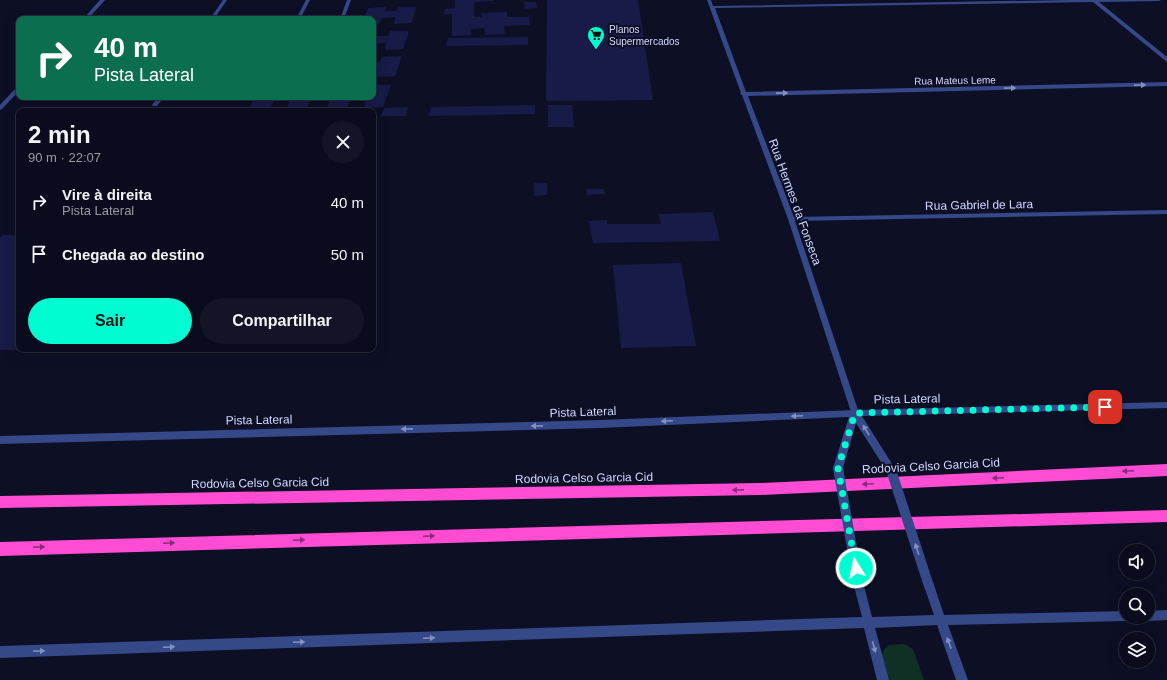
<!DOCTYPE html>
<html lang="pt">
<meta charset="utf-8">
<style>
body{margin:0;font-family:Helvetica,sans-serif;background:#131425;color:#f1f3f6;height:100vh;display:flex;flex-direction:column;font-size:15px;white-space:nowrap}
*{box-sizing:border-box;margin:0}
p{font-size:13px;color:#999ba3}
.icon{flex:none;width:22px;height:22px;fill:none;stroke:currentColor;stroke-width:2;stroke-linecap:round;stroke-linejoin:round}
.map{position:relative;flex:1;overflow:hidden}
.sheet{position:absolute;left:16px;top:108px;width:360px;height:244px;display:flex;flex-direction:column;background:#0a0b1c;border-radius:8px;box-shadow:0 4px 16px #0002,0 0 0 1px #2a2b3b}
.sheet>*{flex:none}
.guide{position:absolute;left:16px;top:16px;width:360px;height:84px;border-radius:8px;box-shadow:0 4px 16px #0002,0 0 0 1px #2a2b3b;background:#0b6e4f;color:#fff;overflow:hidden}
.fabs{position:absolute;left:1119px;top:544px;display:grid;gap:8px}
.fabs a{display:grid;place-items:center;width:36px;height:36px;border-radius:50%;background:#0a0b1c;box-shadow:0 4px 16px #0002,0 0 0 1px #2a2b3b;font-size:20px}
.pin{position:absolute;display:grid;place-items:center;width:34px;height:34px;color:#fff;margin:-17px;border-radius:8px;box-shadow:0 2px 6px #0006}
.me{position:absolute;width:44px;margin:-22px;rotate:350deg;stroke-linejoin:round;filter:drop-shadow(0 0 3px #0008)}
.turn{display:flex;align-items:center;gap:14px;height:84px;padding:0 12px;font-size:18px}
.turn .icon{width:52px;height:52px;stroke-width:2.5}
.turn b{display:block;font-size:28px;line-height:34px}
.round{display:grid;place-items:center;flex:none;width:42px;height:42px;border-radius:21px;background:#131425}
.overview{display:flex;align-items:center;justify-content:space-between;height:68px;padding:0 12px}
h1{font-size:24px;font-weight:700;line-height:30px}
.cta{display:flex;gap:8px;margin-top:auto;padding:8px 12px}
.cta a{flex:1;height:46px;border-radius:24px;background:#00fcd1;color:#111;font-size:16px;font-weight:700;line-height:46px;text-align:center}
.cta a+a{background:#131425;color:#f1f3f6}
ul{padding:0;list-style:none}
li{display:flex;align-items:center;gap:12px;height:52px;padding:0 12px}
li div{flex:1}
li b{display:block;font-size:15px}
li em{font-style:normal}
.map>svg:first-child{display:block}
.green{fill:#103026}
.building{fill:#181b47}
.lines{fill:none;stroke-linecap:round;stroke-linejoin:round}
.minor{fill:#354887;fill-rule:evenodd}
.tertiary{fill:#354887;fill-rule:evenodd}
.motorway{fill:#ff4cd3;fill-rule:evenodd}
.tertiary-bridge{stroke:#354887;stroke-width:10}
.oneway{fill:#8390c3}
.oneway2{fill:#862e7c}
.route{stroke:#00fcd1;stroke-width:7;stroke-dasharray:0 12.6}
.labels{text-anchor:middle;stroke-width:4;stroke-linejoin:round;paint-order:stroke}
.far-poi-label{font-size:10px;fill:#d1d8ff;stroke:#0d0f25;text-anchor:start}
.far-street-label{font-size:10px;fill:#d1d8ff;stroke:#0d0f25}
.street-label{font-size:12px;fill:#d1d8ff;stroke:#0d0f25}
</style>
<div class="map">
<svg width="1167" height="680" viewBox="0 0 1167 680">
<rect width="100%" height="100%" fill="#0d0f25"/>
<!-- green -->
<path class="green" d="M904 644 913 649 924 680H887C882 667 877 656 888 645Z"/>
<!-- building -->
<path class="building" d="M455 0H494V1L474 2V17H482L481 13 507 12V17H529L530 25 504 26 505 34 485 35 484 28 471 29V35L452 36V14H444L445 9 455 8Z
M547 0H638L653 100 546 101Z
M524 2H536L537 8 525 9Z
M386 7 385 11H397L398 7H417L411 23 394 24 395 17 382 18 379 24H373V19H364L368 8Z
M373 31H376L375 36H388L390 31H409L403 49 385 50 386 43H373Z
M528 37V45L446 46 448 38Z
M402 56 395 76 376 77 378 70H373V62H379L382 57Z
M373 85H391L383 107 364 108 366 99H351L347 108H327L331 97H373Z
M255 97H312L307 107 287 108 290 99 275 100 270 108 249 109Z
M535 105V114L429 116 431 107Z
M548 105H572L574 127H548Z
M408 107 406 116H381L384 108Z
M534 183H547V195L534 196Z
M586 189H604L605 194 587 195Z
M713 212 720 241 593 243 589 221 607 220V224H661L659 214Z
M2 235H19V350H0V238Z
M681 263 696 346 621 348 613 265Z"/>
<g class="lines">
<!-- minor -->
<path class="minor" d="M100 0H105L88 19H83Z
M223 0H227L214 19H210Z
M306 0H310L300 19H296Z
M347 0H351L344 19H340Z
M707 0H711L713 6 1069 0H1161L1159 1 1099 2 1167 57V62L1093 2 715 8 746 92 1167 82V86L748 96 794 217 1167 210V214L795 221 859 413 858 415 855 416 852 415 788 219 742 95 740 94 741 93Z
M19 86V91L2 109 0 110V105L17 87Z
M158 97H164L157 106H153L152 105Z"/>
<!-- tertiary -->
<path class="tertiary" d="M1167 402V408L862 416 894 467 896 470 894 473 891 474 888 473 856 423 843 468 841 471 838 472 835 471 833 468 849 417 600 428 0 444V436L600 420 855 410Z
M858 577 862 579 863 582 872 617 934 615 924 586 925 582 929 581 933 582 944 615 1126 611V617H1131L1130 620 1126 621 948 625 968 680H956L937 625 875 628 889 680H877L864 628 0 658V646L862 617 853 582 854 579Z
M1167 610V620L1148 621 1144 620 1143 617H1148V611Z"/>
<!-- motorway -->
<path class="motorway" d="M1167 464V476L760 495 0 508V496L760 483Z
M1167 510V522L0 556V542Z"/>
<!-- tertiary-bridge -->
<path class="tertiary-bridge" d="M838 468 858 582
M891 470 929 586"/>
</g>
<!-- one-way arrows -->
<defs><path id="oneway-solid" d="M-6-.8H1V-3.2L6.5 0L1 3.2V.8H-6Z"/></defs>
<g class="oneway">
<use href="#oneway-solid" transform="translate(1140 85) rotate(-1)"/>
<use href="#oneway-solid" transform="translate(1010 88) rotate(-1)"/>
<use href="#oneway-solid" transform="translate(782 93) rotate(-1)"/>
<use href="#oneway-solid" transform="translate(797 416) rotate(177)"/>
<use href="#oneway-solid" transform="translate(667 421) rotate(177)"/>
<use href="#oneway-solid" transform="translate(537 426) rotate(179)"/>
<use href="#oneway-solid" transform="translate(407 429) rotate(179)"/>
<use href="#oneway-solid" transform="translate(866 430) rotate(-122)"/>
<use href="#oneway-solid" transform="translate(917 549) rotate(-108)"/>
<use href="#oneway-solid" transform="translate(429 638) rotate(-2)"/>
<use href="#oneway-solid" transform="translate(299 642) rotate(-2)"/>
<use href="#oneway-solid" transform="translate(949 643) rotate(-110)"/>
<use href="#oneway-solid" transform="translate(169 647) rotate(-2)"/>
<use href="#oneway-solid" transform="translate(874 647) rotate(75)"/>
<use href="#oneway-solid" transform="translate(39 651) rotate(-2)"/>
</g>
<g class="oneway2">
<use href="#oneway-solid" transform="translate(1128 471) rotate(177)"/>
<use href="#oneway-solid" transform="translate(998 478) rotate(177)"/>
<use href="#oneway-solid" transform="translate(868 484) rotate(177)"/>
<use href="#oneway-solid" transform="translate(738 490) rotate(179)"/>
<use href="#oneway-solid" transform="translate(429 536) rotate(-2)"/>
<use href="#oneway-solid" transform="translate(299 540) rotate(-2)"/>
<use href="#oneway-solid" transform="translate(169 543) rotate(-2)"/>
<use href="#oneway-solid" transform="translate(39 547) rotate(-2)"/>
</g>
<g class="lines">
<!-- route -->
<path class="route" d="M856 568 838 468 855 413 1105 407"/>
</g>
<!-- icons -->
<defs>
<symbol id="supermarket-pin" viewBox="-11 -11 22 30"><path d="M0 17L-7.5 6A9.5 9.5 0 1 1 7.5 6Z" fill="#00fcd1" stroke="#0d0f25"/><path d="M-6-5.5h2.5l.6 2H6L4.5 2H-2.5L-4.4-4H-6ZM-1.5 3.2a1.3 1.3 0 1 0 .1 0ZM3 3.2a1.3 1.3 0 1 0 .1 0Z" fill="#111"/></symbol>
</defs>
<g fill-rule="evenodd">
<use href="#supermarket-pin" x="586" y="25" width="20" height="27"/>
</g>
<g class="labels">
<!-- far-poi labels -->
<g class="far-poi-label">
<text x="609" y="33">Planos<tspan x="609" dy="12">Supermercados</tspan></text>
</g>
<!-- far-street labels -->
<g class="far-street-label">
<text transform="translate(955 80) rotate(-1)" y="4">Rua Mateus Leme</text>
</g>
<!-- street labels -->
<g class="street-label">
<text transform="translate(795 202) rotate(70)" y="4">Rua Hermes da Fonseca</text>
<text transform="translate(979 205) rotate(-1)" y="4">Rua Gabriel de Lara</text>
<text transform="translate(907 399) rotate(-1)" y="4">Pista Lateral</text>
<text transform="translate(583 412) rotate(-2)" y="4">Pista Lateral</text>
<text transform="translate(259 420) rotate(-1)" y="4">Pista Lateral</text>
<text transform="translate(931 466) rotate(-3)" y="4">Rodovia Celso Garcia Cid</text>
<text transform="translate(584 478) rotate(-1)" y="4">Rodovia Celso Garcia Cid</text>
<text transform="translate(260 483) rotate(-1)" y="4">Rodovia Celso Garcia Cid</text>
</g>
</g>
</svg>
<div class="fabs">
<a><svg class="icon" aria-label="sound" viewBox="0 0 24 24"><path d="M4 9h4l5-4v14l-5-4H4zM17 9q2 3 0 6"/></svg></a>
<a><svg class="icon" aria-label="search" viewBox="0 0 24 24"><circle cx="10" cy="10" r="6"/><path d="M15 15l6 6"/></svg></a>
<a><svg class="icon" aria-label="layers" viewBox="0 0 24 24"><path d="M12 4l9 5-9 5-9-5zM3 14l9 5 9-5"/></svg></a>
</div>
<div class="pin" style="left:1105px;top:407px;background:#d93025"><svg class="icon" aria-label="arrive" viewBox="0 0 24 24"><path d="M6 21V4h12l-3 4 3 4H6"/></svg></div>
<svg class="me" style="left:856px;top:568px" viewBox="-20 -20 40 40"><circle r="17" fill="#00fcd1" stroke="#fff" stroke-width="3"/><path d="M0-11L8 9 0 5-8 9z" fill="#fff"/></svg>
<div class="guide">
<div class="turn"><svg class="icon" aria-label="right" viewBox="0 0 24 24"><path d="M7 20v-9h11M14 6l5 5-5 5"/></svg><div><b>40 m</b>Pista Lateral</div></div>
</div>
<section class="sheet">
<div class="overview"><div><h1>2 min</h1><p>90 m · 22:07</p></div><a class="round"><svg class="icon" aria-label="close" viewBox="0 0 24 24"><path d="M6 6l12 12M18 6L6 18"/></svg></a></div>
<ul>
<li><svg class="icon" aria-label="right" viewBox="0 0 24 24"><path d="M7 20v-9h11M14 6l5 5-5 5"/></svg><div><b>Vire à direita</b><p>Pista Lateral</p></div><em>40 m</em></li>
<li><svg class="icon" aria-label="arrive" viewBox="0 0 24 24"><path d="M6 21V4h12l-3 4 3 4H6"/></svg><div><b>Chegada ao destino</b></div><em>50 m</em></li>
</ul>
<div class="cta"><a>Sair</a><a>Compartilhar</a></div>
</section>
</div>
